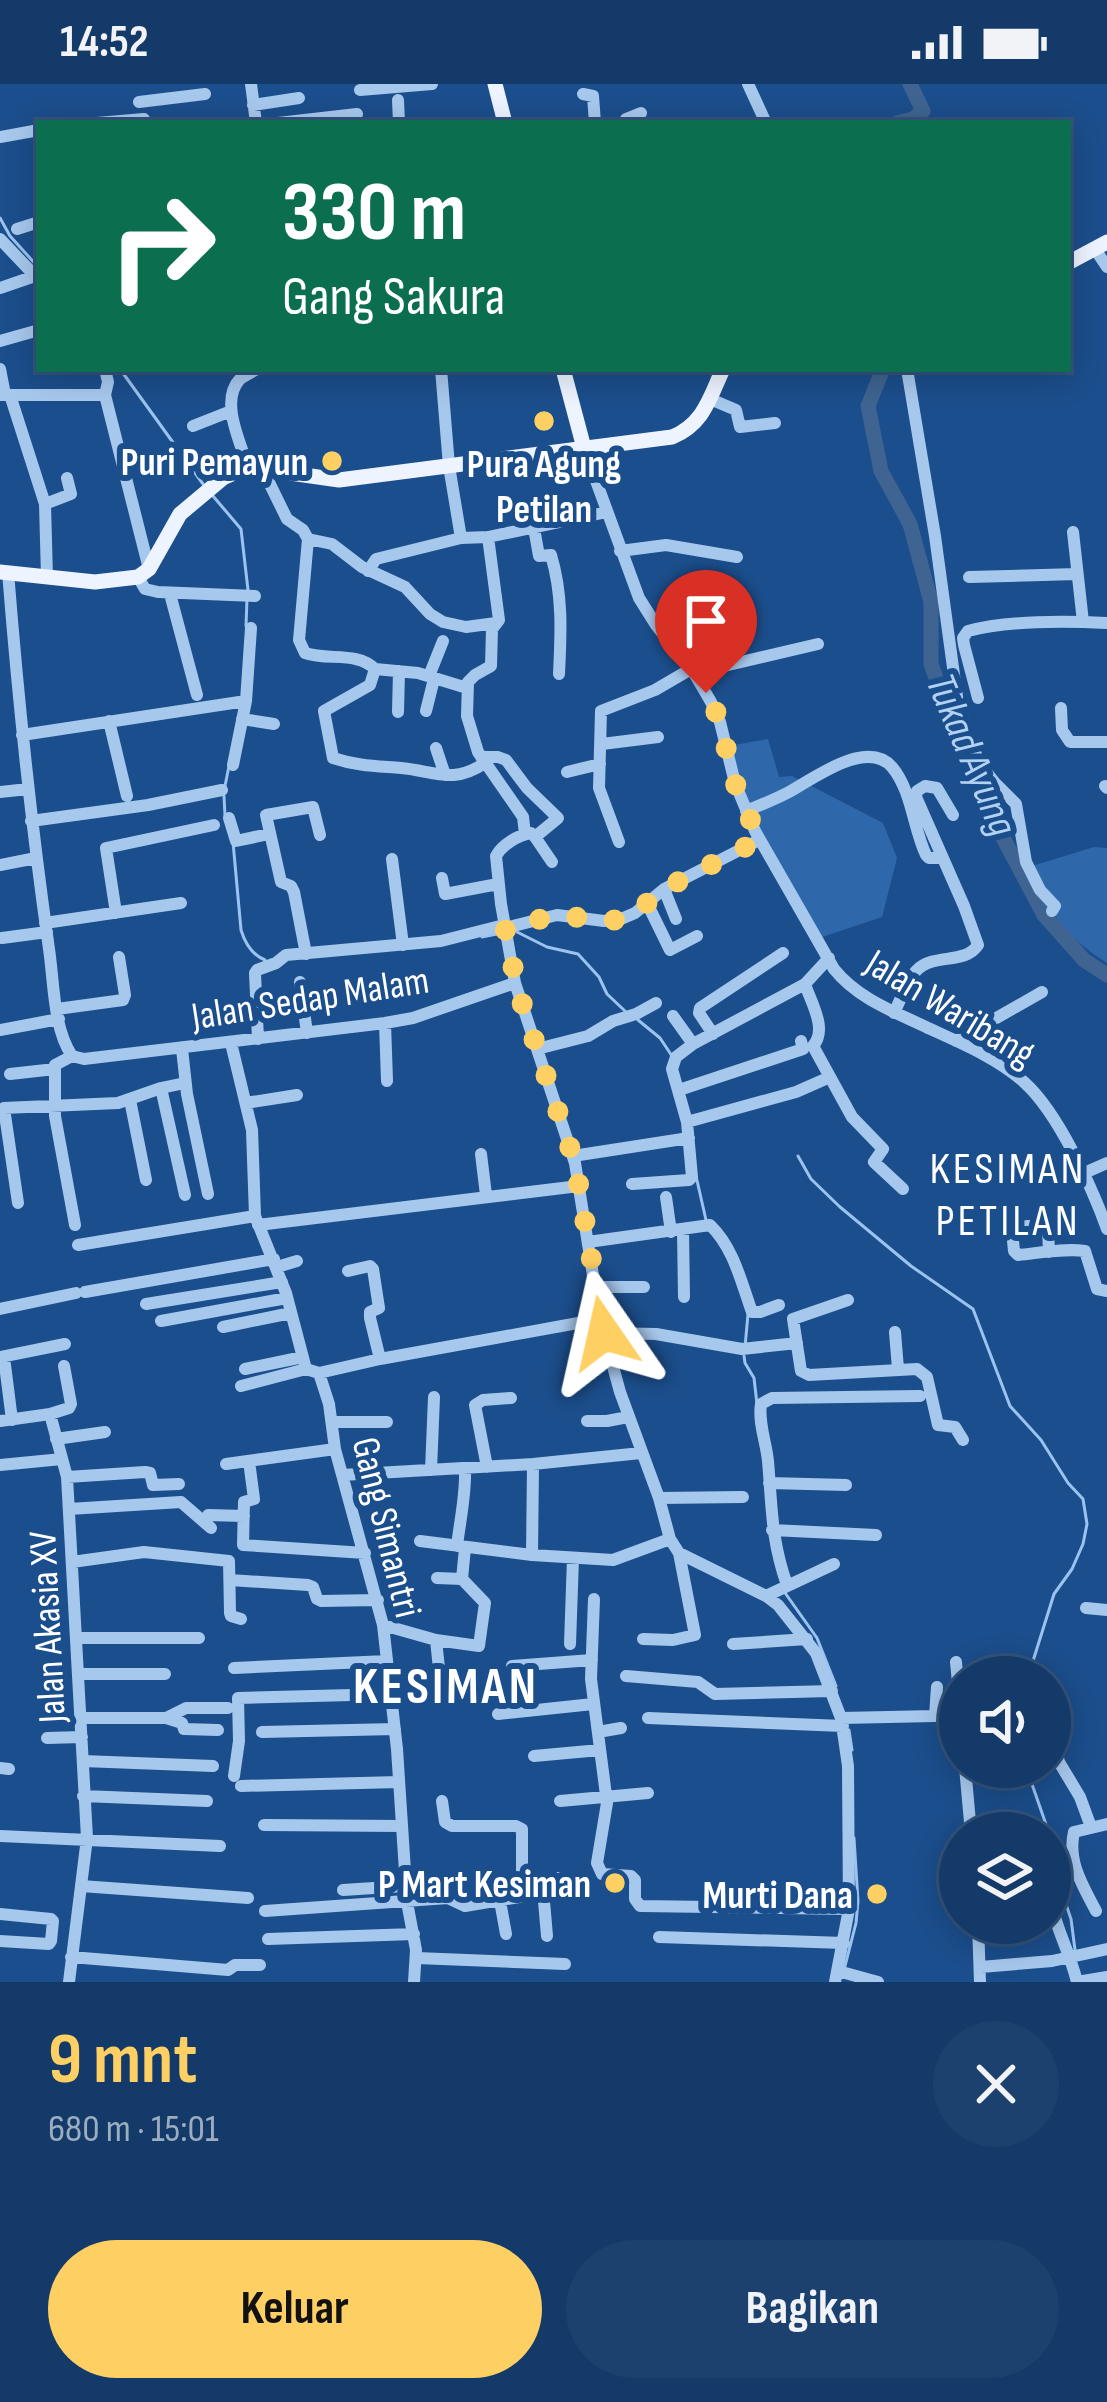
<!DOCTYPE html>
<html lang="id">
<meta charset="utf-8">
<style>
body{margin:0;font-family:"Sofia Sans Condensed",sans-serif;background:#1d416f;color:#f1f3f6;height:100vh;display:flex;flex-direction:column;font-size:45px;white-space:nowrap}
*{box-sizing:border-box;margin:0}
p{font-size:39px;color:#9dadc0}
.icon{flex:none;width:66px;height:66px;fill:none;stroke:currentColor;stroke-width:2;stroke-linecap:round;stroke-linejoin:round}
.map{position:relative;height:1898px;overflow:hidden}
.sheet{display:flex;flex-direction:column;background:#143a69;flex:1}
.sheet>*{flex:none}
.guide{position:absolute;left:36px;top:36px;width:1035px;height:252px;border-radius:0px;box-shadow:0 6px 30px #0003,0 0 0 3px #33547d;background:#0b6e4f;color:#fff;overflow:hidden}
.tools{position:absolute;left:939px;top:1572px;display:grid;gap:24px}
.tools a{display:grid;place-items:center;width:132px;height:132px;border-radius:50%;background:#143a69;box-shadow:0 6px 30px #0003,0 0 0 3px #33547d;font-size:60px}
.pin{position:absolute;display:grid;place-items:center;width:102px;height:102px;color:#fff;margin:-123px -51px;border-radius:50% 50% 50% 0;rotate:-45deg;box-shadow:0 0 12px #0007}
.pin .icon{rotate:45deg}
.me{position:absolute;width:132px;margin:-66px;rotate:349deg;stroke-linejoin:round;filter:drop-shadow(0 0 9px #0008)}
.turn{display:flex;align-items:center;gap:42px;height:252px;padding:0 48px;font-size:54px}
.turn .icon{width:156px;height:156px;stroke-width:2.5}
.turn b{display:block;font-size:84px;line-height:102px}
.round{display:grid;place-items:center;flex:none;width:126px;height:126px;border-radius:63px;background:#1d416f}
.headline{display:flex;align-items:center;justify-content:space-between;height:204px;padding:0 48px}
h1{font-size:72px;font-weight:700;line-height:90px;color:#fecf63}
.button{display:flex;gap:24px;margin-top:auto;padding:24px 48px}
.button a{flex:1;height:138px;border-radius:72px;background:#fecf63;color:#111;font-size:48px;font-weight:700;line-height:138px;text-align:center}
.button a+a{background:#1d416f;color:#f1f3f6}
.status{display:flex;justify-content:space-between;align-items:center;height:84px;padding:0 60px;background:#143a69;direction:ltr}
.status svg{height:33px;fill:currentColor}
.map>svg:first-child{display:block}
.green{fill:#2e68aa}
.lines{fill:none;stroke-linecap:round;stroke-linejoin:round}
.stream{stroke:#9ac3ef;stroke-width:3}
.river{stroke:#3f6491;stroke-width:15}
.minor{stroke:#a7c8ed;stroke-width:12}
.major{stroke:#edf4ff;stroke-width:15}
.route{stroke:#fecf63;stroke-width:21;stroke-dasharray:0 37.8}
.poi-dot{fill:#fecf63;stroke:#1b4e8c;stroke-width:4.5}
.labels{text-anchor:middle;stroke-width:12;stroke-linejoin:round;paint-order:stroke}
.poi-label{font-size:39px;font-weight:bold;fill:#fff;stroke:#1b4e8c;text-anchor:end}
.street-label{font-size:39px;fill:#fff;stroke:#1b4e8c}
.water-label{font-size:42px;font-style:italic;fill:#b2d2f4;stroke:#1b4e8c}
.quarter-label{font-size:45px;letter-spacing:3px;fill:#fff;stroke:#1b4e8c}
.district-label{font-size:51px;font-weight:bold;letter-spacing:3px;fill:#fff;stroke:#1b4e8c}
</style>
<div class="status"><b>14:52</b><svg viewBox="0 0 49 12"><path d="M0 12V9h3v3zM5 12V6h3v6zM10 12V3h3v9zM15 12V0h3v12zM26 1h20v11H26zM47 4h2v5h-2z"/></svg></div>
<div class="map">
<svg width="1107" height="1898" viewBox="0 0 1107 1898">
<rect width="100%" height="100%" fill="#1b4e8c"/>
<!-- green -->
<path class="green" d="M768 655 779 693 792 692 883 739 897 774 882 833 819 854C783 792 744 732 729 662Z
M1094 763 1107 764V879C1062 850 1051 831 1032 782Z"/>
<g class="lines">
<!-- stream -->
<path class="stream" d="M0 134 10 152 39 184
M120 285 203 400
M213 412 241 445 248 506
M246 542 247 515
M225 702 229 682
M224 712 225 732
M233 758 241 846C245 859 252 871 265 876
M517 848 547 863 578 870 599 893 607 910 625 927
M482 853 502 849
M638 936 660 954 672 972
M798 1072 811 1095 840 1123 911 1182 973 1225 1010 1322 1041 1356 1068 1399 1083 1415 1087 1440 1083 1460 1072 1485 1054 1510 1028 1593
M696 1092 706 1136
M745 1263 748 1230
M744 1272 745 1279 754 1294 757 1320
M783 1506 817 1554 836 1602
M849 1646 852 1666
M1026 1683 1049 1749
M1059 1800 1071 1835 1075 1866
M844 1886 856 1839 858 1817 854 1754"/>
<!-- river -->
<path class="river" d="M897 39 913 35 923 27 910 0
M883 285 868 322 881 387 910 440 931 518V580L951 635 992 733 1044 831 1084 876 1107 891"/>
<!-- minor -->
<path class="minor" d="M251 0 256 39
M748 0 766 39
M360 6 432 0
M583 10 593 12 595 39
M398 16 399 39
M139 18 205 10
M253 21 299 14
M97 39 144 35
M278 39 357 30
M623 39 626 35 641 29
M0 53 39 46
M17 145 39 138
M0 155 39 196
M1095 165 1107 183
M0 204 35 192
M0 257 39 246
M0 285 5 311
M105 285 108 298 105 311 149 485
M441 285 449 382 461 454
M907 285 935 452 958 620 979 679 995 699 1016 720 1026 778 1040 806 1055 822 1052 827
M0 311H105
M10 311 45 420 47 493
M710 315 736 326 740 343 775 339
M193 342 231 327
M584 364 639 514 656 541 694 589 711 618 720 638 735 699 755 747 834 885C858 915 895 928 928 944 961 959 999 975 1025 999 1058 1029 1092 1103 1107 1145
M248 383C241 359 219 317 240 295 242 293 254 287 257 285
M262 384 287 435 303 446 308 455 332 460 362 483 405 503 430 530 443 538 466 543 496 539
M45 420 71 410 67 394
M534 444 539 472 551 471C563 511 561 549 559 590
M1073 448 1083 538
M488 453 499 536 492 545 491 582 475 591 468 598 467 632 478 668 523 733 525 750
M308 455 299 556 305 569C328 577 357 567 375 585L418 589 467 604
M620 467 666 461 737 473
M368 487 376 475 461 454 488 453 607 428
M8 488C18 614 31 739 49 865 54 898 53 944 72 972
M138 493 145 505 158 508 255 512
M969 493 1077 490
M170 510 197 611
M375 585 370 601 324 627 333 674C357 682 377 682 401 684 435 687 452 701 485 679
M694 589 818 560
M429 592 443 557
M978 614 964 561 963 554 968 547C1008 536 1065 537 1107 539
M1061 624 1062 646 1070 658H1107
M426 627 434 595
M398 628 399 587
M242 635 274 640
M109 637 127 712
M22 651 246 617
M602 660 658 653
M436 664 445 691
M481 673H498L506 676 527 704 558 734 535 753
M233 681 246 617 251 544
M567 688 600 680
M1105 702 1107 704
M0 708 28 705
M746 727C761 721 776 715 789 708 813 695 867 654 892 683 912 707 913 744 926 771L929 774H941
M229 734 236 757 269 750
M31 737 148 721 222 706
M535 753 531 749C518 751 502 761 496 772L501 820 515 899 575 1079 600 1235 620 1308 659 1414 670 1455 679 1469 766 1512 778 1521 816 1569 841 1634 848 1682 849 1825 835 1898
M535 753 552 778
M619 758 599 704 601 627 655 606 691 585
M392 775 403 861
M0 781 36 774
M442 794 445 810 498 800
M664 805 676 835
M647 819 670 866 697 852
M116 829 106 764 214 741
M45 839 181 819
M505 844 557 831 604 837 621 835 635 829 664 805 759 756
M2 854 47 848
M306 870 294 808 291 802 281 798 266 731 313 723 320 751
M300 898 307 949
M805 900C811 919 828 945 813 962L852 1033 883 1065 874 1078 903 1105
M57 925 123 916 125 911 119 873
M894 929C901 915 907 896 917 886 933 869 965 881 978 861L964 822 916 713 917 707 925 702 937 704 953 731
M673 932 693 960
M385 939 387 997
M0 946 59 935
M713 950 699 929 700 924 783 869
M258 955 255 889 257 886 276 879 286 871 441 857 504 841
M956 957 1042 908
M231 959 252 1046 255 1132 286 1209 306 1285 319 1289
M182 965 187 1010 208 1110
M537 965 588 952 613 937 636 930 656 919
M72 972 84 975 385 939 413 934 515 899
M72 972 55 981V1032L75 1141
M10 990 55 985
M161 1004 185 1111
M679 1006 803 965 801 957
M130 1016 146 1096
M246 1019 297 1011
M687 1038 796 1008 830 993
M481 1070 486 1111
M573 1072 689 1054
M1082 1090 1107 1079
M632 1100 689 1096 692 1093 687 1038 672 985 676 973 693 960 805 900 829 874
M666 1113 671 1148
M18 1119 4 1024 118 1019 161 1004 185 999
M258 1141 579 1102
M683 1146 684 1213
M588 1158 710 1141C734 1164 741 1198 752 1228H760L779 1221
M78 1161 255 1132
M1049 1168 1048 1145 1042 1141 1016 1143 1012 1147 1014 1167 1018 1171C1039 1169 1064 1164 1085 1167L1097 1205 1107 1207
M277 1183 297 1177
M348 1187 370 1182 373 1185 379 1224 370 1228V1234L380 1275
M595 1203H644
M85 1208 274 1175
M848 1216 793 1235 801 1287 809 1291 917 1285 927 1293 938 1341 955 1343 963 1356
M146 1220 282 1198
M0 1225 76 1209
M161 1237 287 1214
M223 1243 291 1229
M895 1248 898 1285
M604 1249 656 1250 742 1265 797 1259
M0 1273 65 1260
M4 1273 12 1336
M245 1285 303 1273
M319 1289 329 1320 335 1365 383 1541 397 1665 407 1818 416 1866 414 1898
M319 1289 380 1275 600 1235
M241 1302 306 1285
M50 1330 67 1393 87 1754 69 1898
M0 1337 50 1330 69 1324 71 1320 64 1282
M587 1337H607L628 1333
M332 1338H387
M56 1355 105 1348
M249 1377 254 1415 244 1418 243 1461 365 1469
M226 1380 335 1365
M0 1381 62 1375
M487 1383 475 1321 483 1316 511 1314
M431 1386 434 1313
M342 1391 533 1380 641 1369
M67 1393 145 1388 150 1389 153 1401 179 1400
M769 1399 846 1401
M659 1414 743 1413
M69 1425 181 1418 211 1444
M208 1431 244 1432
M772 1446 876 1451
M420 1457 532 1471 613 1476 670 1455
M457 1462C460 1436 466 1411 465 1385
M532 1471 533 1380
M72 1478 144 1468 229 1477 230 1529 231 1532 241 1535
M437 1494 462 1495 465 1464
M230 1496 308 1501 313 1503 317 1515 321 1517 378 1516
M787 1501C771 1455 772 1424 768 1377 766 1358 758 1338 761 1320L772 1314 920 1312
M766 1512 834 1480
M594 1515 591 1595 607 1719 597 1779 602 1790 631 1792 635 1796V1815L640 1822 849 1825
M1086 1524 1107 1526
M383 1541 436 1556 479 1562 485 1519 462 1495
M77 1554H199
M643 1555 673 1556 695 1551 679 1469
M436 1556 440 1594
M570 1560 573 1474
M733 1560 807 1555
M956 1578 960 1620
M512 1582 592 1576
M234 1584 387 1577
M79 1590H165
M626 1592 698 1598 715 1610 832 1607
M498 1630 593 1620
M81 1634H166L186 1624H228
M166 1634 182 1639 184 1645 218 1646
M648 1634 843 1642
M841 1634 935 1632 937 1603
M262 1648 395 1645
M598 1648 621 1644
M47 1654 82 1653
M1055 1660 1059 1678 1080 1713 1091 1743
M534 1672 600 1666
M83 1677 213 1682
M965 1683 971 1749
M0 1684 9 1685
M234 1692 239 1657 238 1614 392 1610
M241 1702 399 1698
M83 1712 207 1717
M560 1717 648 1709
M264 1741 402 1742
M0 1752 220 1762
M535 1794H559
M542 1794 547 1852
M1050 1798 1053 1797
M81 1802 248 1814
M343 1806 405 1802
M500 1817 506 1850
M1053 1826C1059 1851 1071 1872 1077 1898L1107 1893
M265 1827 448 1814 465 1822 519 1813 522 1793V1745L516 1742H452L445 1738 442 1717
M1096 1827C1083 1802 1067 1777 1074 1748L1107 1740
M0 1830 51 1835 53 1837 51 1857 49 1860 0 1857
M978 1839 980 1898
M659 1853 844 1859
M268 1855 414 1850
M71 1873 228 1886 235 1881H260
M417 1874 565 1880
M981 1883 1052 1877 1107 1865
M838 1887 878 1898"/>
<!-- major -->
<path class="major" d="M495 0 505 39
M1068 179 1107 158
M563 285 584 364
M0 488 95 498 138 493 149 485 180 430 223 394 248 383 339 396 672 353C704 340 710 313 723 285"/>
</g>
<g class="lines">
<!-- route -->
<path class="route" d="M604 1249 575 1079 518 907 505 844 557 831 599 836H621L635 829 664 805 759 756 735 699 718 632 706 609"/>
</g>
<!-- markers -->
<g class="poi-dot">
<circle cx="544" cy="337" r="12"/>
<circle cx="332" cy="377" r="12"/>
<circle cx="615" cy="1799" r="12"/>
<circle cx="877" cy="1810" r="12"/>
</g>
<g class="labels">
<!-- poi labels -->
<g class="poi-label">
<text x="308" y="391">Puri Pemayun</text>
<text x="544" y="393" text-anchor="middle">Pura Agung<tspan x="544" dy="45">Petilan</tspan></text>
<text x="591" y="1813">P Mart Kesiman</text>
<text x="853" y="1824">Murti Dana</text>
</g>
<!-- street labels -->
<g class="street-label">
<text transform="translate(310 913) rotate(-9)" y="14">Jalan Sedap Malam</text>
<text transform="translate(951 923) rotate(31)" y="14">Jalan Waribang</text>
<text transform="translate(388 1443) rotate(76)" y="14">Gang Simantri</text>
<text transform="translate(46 1543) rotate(-93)" y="14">Jalan Akasia XV</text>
</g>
<!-- water labels -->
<g class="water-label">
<text transform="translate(973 670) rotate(67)" y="15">Tukad Ayung</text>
</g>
<!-- quarter labels -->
<g class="quarter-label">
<text x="1008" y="1099">KESIMAN<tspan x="1008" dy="52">PETILAN</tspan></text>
</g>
<!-- district labels -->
<g class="district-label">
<text x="446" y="1619">KESIMAN</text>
</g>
</g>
</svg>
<div class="tools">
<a><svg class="icon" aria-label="sound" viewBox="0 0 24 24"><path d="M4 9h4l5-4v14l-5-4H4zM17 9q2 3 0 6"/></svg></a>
<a><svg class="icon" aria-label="layers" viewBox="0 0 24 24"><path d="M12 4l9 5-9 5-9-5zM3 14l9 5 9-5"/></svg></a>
</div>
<div class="pin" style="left:706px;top:609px;background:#d93025"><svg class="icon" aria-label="arrive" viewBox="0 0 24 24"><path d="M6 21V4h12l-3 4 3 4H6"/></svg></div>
<svg class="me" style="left:604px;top:1249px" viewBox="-20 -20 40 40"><path d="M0-17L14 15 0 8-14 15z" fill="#fecf63" stroke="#fff" stroke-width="4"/></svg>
<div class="guide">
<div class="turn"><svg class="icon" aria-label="right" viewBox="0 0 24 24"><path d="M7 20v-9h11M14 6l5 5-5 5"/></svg><div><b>330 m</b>Gang Sakura</div></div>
</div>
</div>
<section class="sheet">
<div class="headline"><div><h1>9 mnt</h1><p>680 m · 15:01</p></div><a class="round"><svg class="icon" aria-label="close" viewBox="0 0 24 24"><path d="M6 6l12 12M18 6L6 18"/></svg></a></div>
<div class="button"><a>Keluar</a><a>Bagikan</a></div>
</section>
